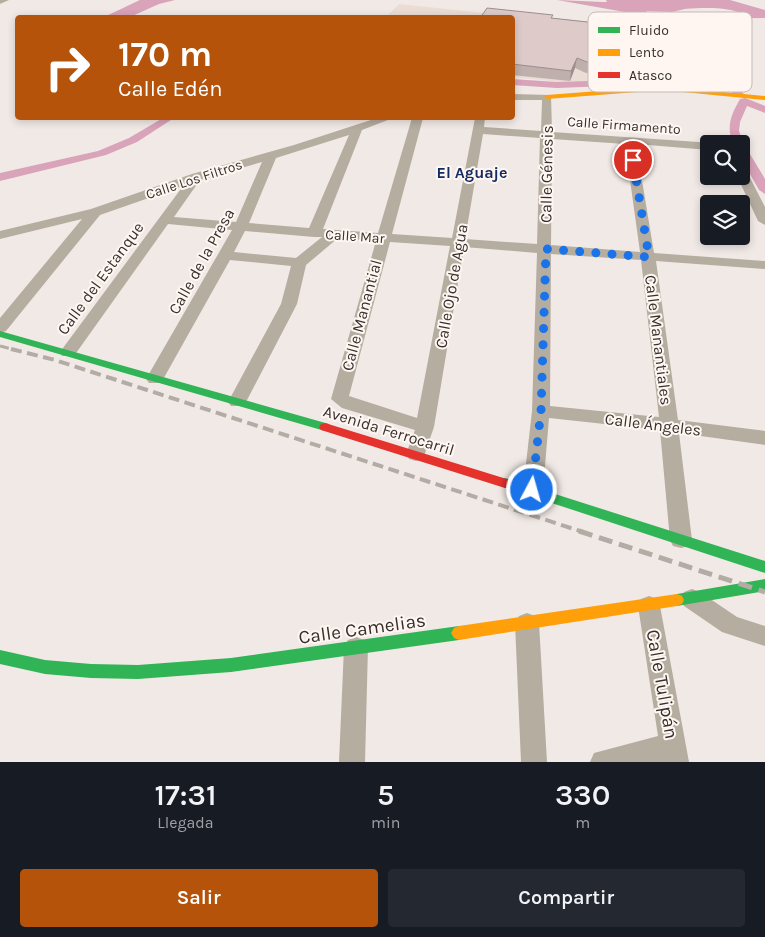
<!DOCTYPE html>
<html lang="es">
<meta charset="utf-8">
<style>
body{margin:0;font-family:Karla,sans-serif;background:#242831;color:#f1f3f6;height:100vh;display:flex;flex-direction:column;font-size:19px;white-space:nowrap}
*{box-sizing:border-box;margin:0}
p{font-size:16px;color:#9ea1a6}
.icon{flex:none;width:28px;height:28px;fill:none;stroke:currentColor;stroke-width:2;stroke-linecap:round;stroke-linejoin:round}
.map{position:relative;height:762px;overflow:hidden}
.drawer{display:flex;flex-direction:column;background:#171b24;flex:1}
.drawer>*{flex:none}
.top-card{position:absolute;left:15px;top:15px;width:500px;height:105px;border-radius:5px;box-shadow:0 2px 8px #0003;background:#b45309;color:#fff;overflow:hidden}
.fabs{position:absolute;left:700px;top:135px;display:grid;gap:10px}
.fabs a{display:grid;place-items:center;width:50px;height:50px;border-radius:5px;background:#171b24;box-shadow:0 2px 8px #0003;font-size:25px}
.pin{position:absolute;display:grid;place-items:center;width:42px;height:42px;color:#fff;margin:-21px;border:2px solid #fff;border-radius:50%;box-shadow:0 1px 5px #0007}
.me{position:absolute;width:55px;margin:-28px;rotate:6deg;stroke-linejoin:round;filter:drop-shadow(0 0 4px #0008)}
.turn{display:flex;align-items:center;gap:18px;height:105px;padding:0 20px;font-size:22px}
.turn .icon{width:65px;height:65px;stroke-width:2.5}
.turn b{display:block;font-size:35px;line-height:42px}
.eta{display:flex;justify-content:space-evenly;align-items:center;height:85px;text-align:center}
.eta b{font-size:30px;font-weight:600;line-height:35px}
.button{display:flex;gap:10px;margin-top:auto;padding:10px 20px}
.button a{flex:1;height:58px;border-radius:5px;background:#b45309;color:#fff;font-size:20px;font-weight:600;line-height:58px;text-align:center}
.button a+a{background:#242831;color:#f1f3f6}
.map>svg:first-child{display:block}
.built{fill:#ebddd4}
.water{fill:#d9a3b9;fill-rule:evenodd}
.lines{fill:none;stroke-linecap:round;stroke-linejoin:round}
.canal{fill:#d9a3b9;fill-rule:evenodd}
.street{fill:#b6ada1;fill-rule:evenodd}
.fast{fill:#30b455;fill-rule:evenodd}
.slow{fill:#ff9f0a;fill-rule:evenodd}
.jam{fill:#e5322d;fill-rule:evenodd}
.rail-far2{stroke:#b3aca4;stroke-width:3;stroke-dasharray:9 4.5;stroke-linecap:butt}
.rail-far1{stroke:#b3aca4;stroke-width:4;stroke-dasharray:11 5.5;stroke-linecap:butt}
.rail{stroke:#b3aca4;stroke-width:5;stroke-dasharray:14 7;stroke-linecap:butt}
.wall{fill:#bfafad}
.shaded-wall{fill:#9b8e8d}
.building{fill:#decbc9;stroke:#9b8e8d}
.route{stroke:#1a73e8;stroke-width:9;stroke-dasharray:0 16.2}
.labels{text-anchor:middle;stroke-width:4;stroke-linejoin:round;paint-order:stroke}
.far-street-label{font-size:14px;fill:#35302d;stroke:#fff6f2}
.far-quarter-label{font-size:16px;font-weight:bold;fill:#132c61;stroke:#fff6f2}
.street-label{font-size:16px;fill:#35302d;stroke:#fff6f2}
.near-street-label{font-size:19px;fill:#35302d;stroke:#fff6f2}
.key{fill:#fff6f2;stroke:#c2bbb7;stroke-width:1}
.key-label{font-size:14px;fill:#35302d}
</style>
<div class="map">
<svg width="765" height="762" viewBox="0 0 765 762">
<rect width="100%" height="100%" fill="#f1e9e5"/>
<!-- built -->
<path class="built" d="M399 4 558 21 567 27 629 34 608 79 568 83 513 77 512 18H385Z"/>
<!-- water -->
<path class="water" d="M140 0H175L159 4 130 17H104Z
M557 0 603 2H607L606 0H730L765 10V18L664 19ZM685 9C702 8 729 6 744 15 731 18 653 20 646 11L672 12Z"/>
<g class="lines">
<!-- canal -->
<path class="canal" d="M699 77 727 78 745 95 737 97 722 83 696 82 694 80Z
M682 78 685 79V83L557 88 512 85V79L557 82Z
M745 98 765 106V113L747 106 740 122 739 131 744 144 765 179V194L759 190 741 158V144H733C726 126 731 115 740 99Z
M163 118H174L137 142 106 155 0 181V173L98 151 129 138Z"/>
<!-- street -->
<path class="street" d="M0 0H9L0 4Z
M512 94 551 95 552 132 713 143 709 144V150L636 144 654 253 765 261V269L656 261 678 420 765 431V445L679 433 692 540 689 546 681 548 673 546 670 540 660 430 549 418 543 490 540 495 533 497 526 495 523 490 532 411 537 253 464 247 434 427 423 459 416 461 409 459 406 454 415 430 342 408 331 399 376 241 338 238 306 265 297 304 246 402 243 406H231L228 402 281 304 291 266 230 260 161 383H149L146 379 232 230 168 224 74 356H62L60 352 183 186 100 215 6 331 0 333V318L82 219 0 239V231L91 209 192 174 294 145 377 118H393L362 130 323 229 378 233 412 118H423L392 234 452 238 475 118H485L484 127 541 131 542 100H512ZM483 134 540 138 537 244 465 239ZM349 135 309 228 249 223 276 158ZM552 139 625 144 640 252 551 245ZM262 162 236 222 174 217 200 180ZM245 231 314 237H322L296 258 234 252ZM390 242 450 246 417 418 349 396ZM551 254 641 260 659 417 550 406Z
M741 168 747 172 765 207V225L758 221 737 176H741Z
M692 589 700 592 737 617 765 626V646L722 632 684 606 681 599 684 592Z
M649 596 657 599 660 606 689 762H590L594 753 658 736 638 606 641 599Z
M527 613 535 616 539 623 547 762H521L515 623 519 616Z
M356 637 364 640 368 647 365 762H339L344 647 348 640Z"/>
<!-- fast -->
<path class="fast" d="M0 331 329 424 331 427 325 431 0 337Z
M505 478 765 561V573L500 486 499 483 500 480Z
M765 579V591L677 606 672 604 670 600 672 596 677 594Z
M459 626 464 628 467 633 464 638 459 640 231 672 138 679 91 678 45 674 0 664V650L45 660 91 664 138 665 231 658Z"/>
<!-- slow -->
<path class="slow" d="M663 86 765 96V100L663 90 547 99 544 97 547 95Z
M677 594 682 596 684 600 682 604 677 606 459 640 454 638 451 633 454 628 459 626Z"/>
<!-- jam -->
<path class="jam" d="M325 423 510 480 511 483 510 486 505 488 321 430 319 427 321 424Z"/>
<!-- rail-far2 -->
<path class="rail-far2" d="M0 346 16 350"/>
<!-- rail-far1 -->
<path class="rail-far1" d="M11 349 55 360 583 532"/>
<!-- rail -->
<path class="rail" d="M579 531 765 592"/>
</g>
<!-- wall -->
<path class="wall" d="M512 18H552L624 26 622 35 610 69 603 68 601 72 586 73 575 68 570 81 512 75Z"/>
<!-- shaded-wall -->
<path class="shaded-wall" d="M624 26 622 35 610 69 612 58Z
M604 57 603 68 601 72Z
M577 58 575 68 570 81 571 71Z"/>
<!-- building -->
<path class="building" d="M487 8 553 15 551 18 624 26 612 58 604 57 603 62H587L577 58 571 71 512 64V18H480Z"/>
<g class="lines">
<!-- route -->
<path class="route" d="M532 490 541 411 546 249 649 257 633 160"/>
</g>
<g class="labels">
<!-- far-street labels -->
<g class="far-street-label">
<text transform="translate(624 125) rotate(4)" y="5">Calle Firmamento</text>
<text transform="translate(194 179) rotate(-18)" y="5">Calle Los Filtros</text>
<text transform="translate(355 236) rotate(4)" y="5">Calle Mar</text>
</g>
<!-- far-quarter labels -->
<g class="far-quarter-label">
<text x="472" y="178">El Aguaje</text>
</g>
<!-- street labels -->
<g class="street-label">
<text transform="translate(546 174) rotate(-89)" y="6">Calle Génesis</text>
<text transform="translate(201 261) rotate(-61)" y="6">Calle de la Presa</text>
<text transform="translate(100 278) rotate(-54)" y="6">Calle del Estanque</text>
<text transform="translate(451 286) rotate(-80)" y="6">Calle Ojo de Agua</text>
<text transform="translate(361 315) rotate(-75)" y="6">Calle Manantial</text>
<text transform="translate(659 340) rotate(83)" y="6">Calle Manantiales</text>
<text transform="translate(653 424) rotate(7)" y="6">Calle Ángeles</text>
<text transform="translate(389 430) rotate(17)" y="6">Avenida Ferrocarril</text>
</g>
<!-- near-street labels -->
<g class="near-street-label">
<text transform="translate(362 628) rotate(-8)" y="7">Calle Camelias</text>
<text transform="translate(663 684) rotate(80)" y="7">Calle Tulipán</text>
</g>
</g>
<!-- legend -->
<rect x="588" y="12" width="164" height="80" rx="8" class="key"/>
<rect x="598" y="27" width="22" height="6" fill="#30b455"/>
<rect x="598" y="49" width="22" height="7" fill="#ff9f0a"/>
<rect x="598" y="72" width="22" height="6" fill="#e5322d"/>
<g class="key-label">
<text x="629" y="35">Fluido</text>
<text x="629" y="57">Lento</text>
<text x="629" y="80">Atasco</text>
</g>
</svg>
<div class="fabs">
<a><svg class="icon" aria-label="search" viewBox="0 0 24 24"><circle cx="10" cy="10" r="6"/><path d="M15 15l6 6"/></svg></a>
<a><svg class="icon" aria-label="layers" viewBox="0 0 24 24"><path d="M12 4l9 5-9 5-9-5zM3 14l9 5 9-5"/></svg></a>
</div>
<div class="pin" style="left:633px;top:160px;background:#d93025"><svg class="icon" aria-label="arrive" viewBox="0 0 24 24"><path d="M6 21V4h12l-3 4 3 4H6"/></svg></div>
<svg class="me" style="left:532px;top:490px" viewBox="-20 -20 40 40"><circle r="17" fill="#1a73e8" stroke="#fff" stroke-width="3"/><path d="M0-11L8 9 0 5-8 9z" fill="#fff"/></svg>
<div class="top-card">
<div class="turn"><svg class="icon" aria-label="right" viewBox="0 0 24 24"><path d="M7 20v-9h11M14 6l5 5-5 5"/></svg><div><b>170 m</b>Calle Edén</div></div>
</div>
</div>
<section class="drawer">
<div class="eta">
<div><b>17:31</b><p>Llegada</p></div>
<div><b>5</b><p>min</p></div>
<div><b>330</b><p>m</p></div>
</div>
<div class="button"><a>Salir</a><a>Compartir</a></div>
</section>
